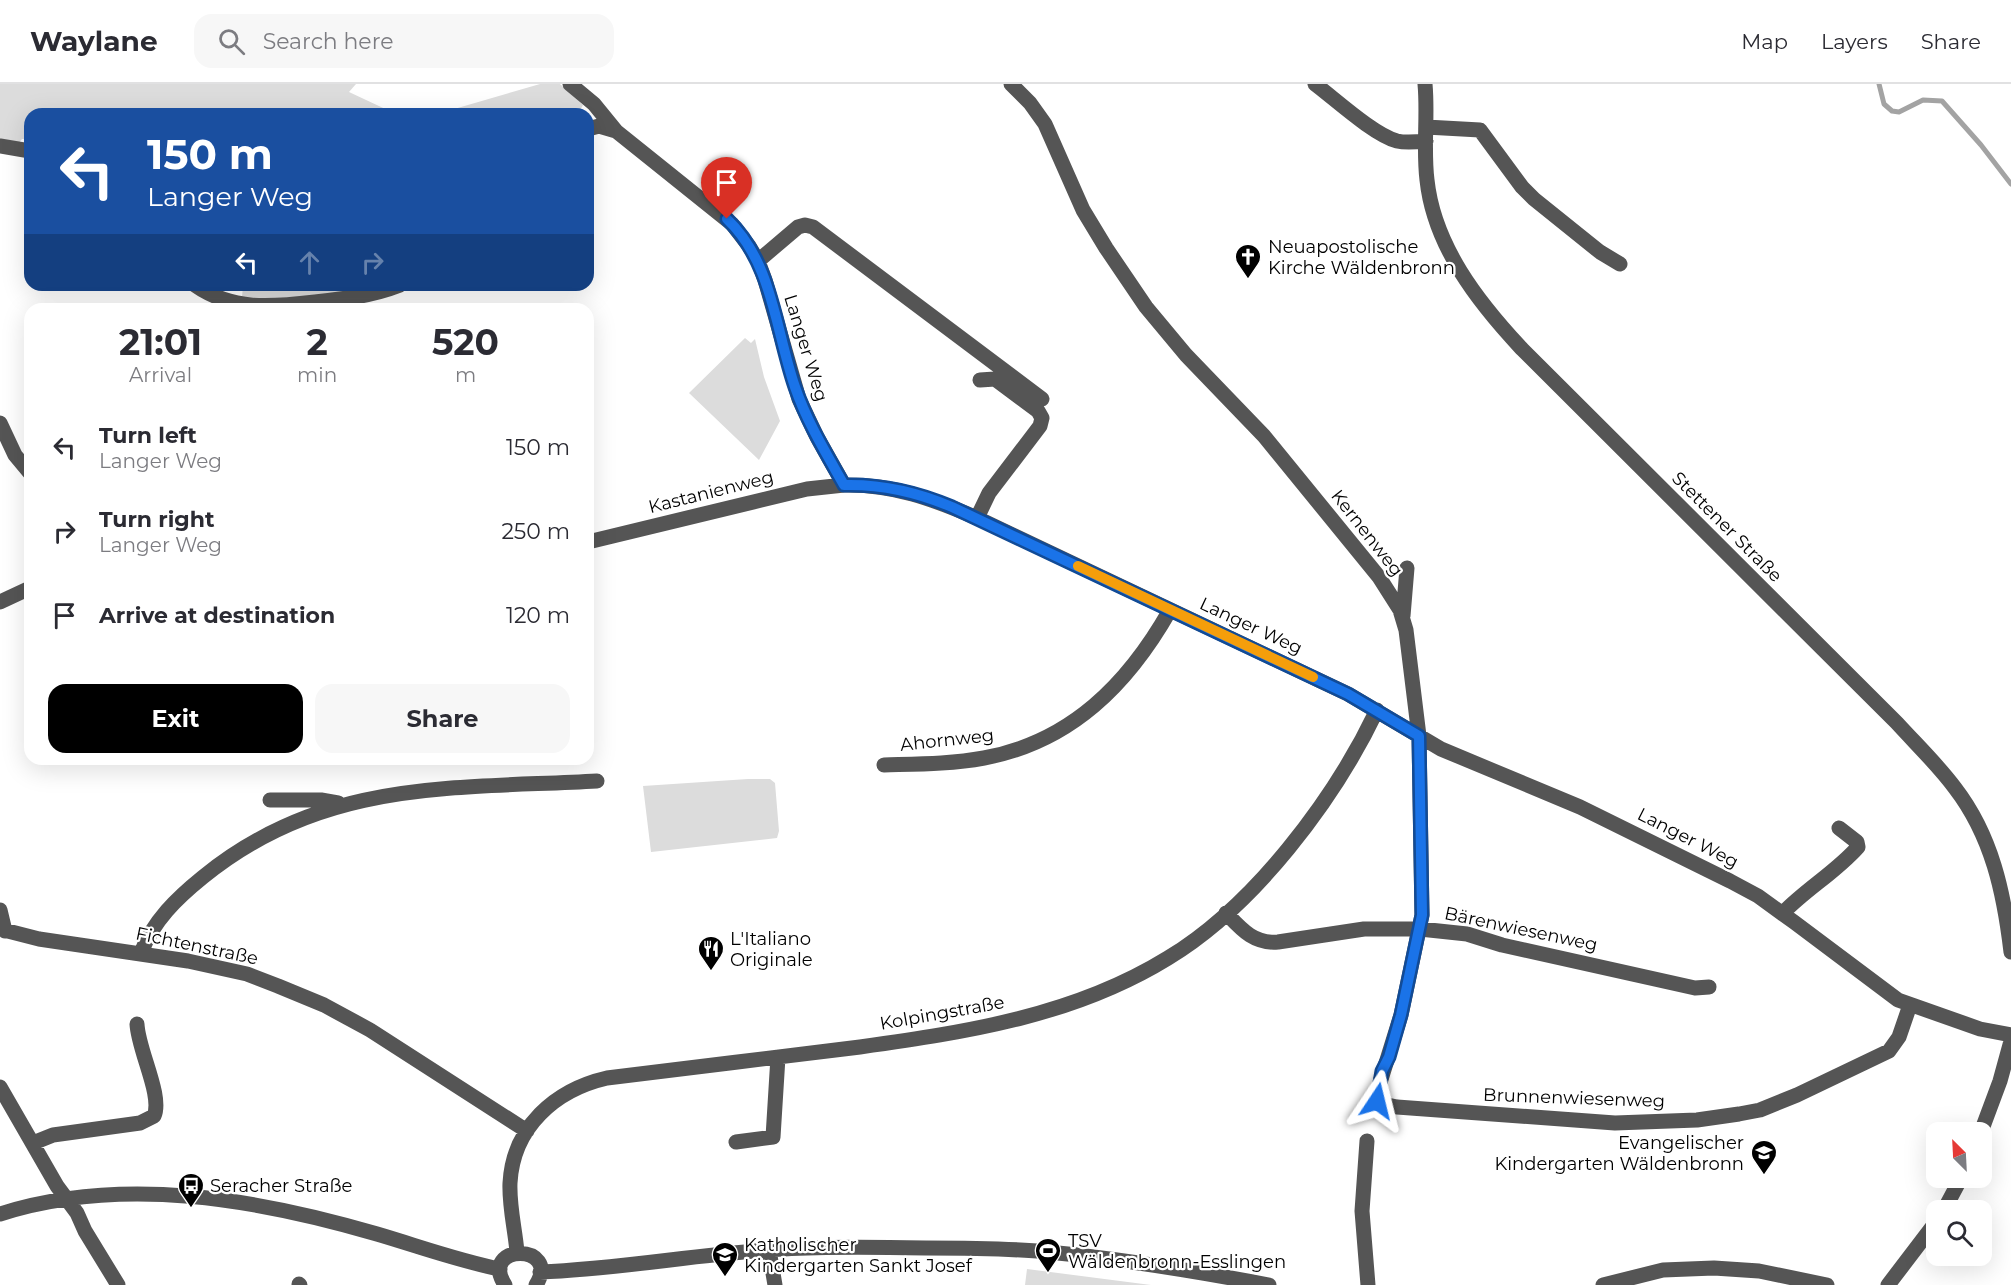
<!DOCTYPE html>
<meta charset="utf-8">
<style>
body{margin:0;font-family:Montserrat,sans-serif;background:#f7f7f7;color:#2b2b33;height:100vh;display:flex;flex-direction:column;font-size:22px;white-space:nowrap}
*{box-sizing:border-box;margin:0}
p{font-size:20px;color:#7c7c81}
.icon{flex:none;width:33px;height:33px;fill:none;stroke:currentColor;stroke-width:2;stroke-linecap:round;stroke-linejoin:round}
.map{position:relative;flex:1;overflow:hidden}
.details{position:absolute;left:24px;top:219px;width:570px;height:462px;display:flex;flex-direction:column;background:#fff;border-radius:18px;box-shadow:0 6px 24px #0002}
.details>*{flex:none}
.guide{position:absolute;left:24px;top:24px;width:570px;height:183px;border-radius:18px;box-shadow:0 6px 24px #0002;background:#1a4fa0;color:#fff;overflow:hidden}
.needle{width:39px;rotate:336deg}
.controls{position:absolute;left:1926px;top:1038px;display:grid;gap:12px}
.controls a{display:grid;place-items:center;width:66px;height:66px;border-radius:12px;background:#fff;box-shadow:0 6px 24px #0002;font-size:30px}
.pin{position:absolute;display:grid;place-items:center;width:51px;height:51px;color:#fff;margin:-62px -26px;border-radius:50% 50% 50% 0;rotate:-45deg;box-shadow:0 0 6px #0007}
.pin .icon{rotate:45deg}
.me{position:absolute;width:66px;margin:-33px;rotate:10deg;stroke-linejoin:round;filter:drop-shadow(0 0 4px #0008)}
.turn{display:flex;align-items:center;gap:21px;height:126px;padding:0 24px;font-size:27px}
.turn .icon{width:78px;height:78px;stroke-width:2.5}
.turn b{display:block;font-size:42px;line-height:51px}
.lanes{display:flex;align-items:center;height:57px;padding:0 24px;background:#0003;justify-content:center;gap:30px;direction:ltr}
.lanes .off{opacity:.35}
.eta{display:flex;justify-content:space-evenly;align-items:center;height:102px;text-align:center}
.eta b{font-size:36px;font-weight:700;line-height:42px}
.button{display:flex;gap:12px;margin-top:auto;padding:12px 24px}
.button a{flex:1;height:69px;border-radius:18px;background:#000;color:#fff;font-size:24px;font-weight:700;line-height:69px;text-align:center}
.button a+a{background:#f7f7f7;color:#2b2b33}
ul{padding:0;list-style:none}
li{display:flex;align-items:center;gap:18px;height:84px;padding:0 24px}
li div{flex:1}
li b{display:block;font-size:22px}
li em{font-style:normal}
header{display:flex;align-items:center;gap:36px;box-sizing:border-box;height:84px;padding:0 30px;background:#fff;border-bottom:2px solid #e1e1e2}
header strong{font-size:28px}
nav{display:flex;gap:33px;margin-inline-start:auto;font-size:21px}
.search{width:420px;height:54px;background:#f7f7f7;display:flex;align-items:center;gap:15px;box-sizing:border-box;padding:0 21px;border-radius:18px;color:#7c7c81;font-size:22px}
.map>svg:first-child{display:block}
.green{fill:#dcdcdc}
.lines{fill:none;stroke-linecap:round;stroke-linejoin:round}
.stream{stroke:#a3a3a3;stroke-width:5}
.minor{stroke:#555;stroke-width:15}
.route-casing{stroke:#114b97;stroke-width:15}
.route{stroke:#1a73e8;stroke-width:10}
.slow{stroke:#f59e0b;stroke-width:10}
.labels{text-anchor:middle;stroke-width:4.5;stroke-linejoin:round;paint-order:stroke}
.poi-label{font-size:18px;fill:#000;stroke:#fff;text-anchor:start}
.street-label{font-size:18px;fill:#000;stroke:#fff}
</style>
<header>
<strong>Waylane</strong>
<div class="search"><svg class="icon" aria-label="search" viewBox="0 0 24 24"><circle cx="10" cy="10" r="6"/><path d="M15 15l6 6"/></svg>Search here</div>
<nav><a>Map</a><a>Layers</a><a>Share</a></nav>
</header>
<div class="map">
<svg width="2011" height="1201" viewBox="0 0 2011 1201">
<rect width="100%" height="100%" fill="#fff"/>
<!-- green -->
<path class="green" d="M0 0H356L349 8 396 30H30V55H22L18 60 0 58Z
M540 0H560L583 21 578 30H437Z
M238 201H377C338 212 282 216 242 213L243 202Z
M745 254 751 259 755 255 764 293 780 337 759 376 689 309Z
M748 695H770L775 699 779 747 777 754 651 768 643 702Z
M1027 1185 1151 1201H1025Z"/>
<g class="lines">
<!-- stream -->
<path class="stream" d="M1879 0 1884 20 1892 27 1899 28 1923 16 1942 17 1981 61 2011 100"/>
<!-- minor -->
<path class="minor" d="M570 0 594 20 616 47 732 140 749 162 758 177 765 196 799 315 817 353 844 401C893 400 933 415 977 434L1348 610 1441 665 1580 723 1730 797 1758 812 1794 838 1898 916 1980 945 2011 951
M1011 0 1030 19 1045 40 1083 126 1106 164 1146 223 1186 271 1264 352 1379 493 1400 526 1406 546 1419 652 1422 831 1401 931 1378 1005V1019L1397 1023 1615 1039 1697 1036 1739 1030 1760 1026 1797 1011 1889 967 1899 953 1910 921
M1315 0C1335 15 1374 51 1397 57 1406 59 1416 58 1426 57
M1425 0C1428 32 1423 64 1427 96 1434 162 1478 218 1522 265L1897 639C1917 661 1938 681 1955 704 1992 752 2004 809 2011 868
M1426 43 1480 46 1522 103 1534 115 1600 168 1620 180
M588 45 599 42 616 47
M0 62 30 67
M758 177 798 143 805 141 813 143 1042 315
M195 201C232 227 272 223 315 218 344 215 372 212 400 201
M0 339 15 371 30 389
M977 434 989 409 1040 342 1042 334 1038 327 995 295 980 296
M588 458 807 405 844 401
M0 518 30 504
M1403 532 1407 484
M884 681C917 680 951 680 984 674 1071 658 1128 600 1170 526
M270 716H321L338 719
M0 826 5 847
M1226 829C1242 846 1254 860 1278 858L1364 845H1420L1467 850 1502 861 1695 904 1709 903
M1783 829C1806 805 1836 788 1858 763L1857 758 1839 744
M0 845 39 855 188 877 247 890 278 902 324 921 370 946 527 1047
M141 869C153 837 177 814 203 793 323 695 452 705 597 697
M0 1003 57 1102 77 1129 85 1147 118 1201
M1981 1048 2000 997 2011 957
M1367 1057 1362 1127 1368 1201
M736 1058 773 1053 778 973
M33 1059 53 1051 140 1039 154 1032C163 1012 138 966 137 940
M1944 1126 1961 1094
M0 1130C122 1091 257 1115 377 1150 418 1162 459 1177 500 1185
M769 1166 775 1201
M517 1168C515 1145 509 1122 510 1099 513 1043 555 1006 607 994 691 983 776 974 860 963 967 948 1074 932 1168 874 1254 822 1334 716 1377 626
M540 1188C622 1185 703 1169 784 1165 831 1162 878 1163 925 1164 966 1164 1007 1164 1048 1168 1122 1175 1195 1187 1269 1201
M299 1200 300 1201
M505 1201C478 1159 562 1159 536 1201
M1603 1201 1663 1186 1714 1184 1759 1187 1827 1201
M1888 1201 1936 1138"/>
</g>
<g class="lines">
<defs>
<path id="route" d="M727 135C773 179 775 245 795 303 807 338 826 369 844 401 882 400 917 408 952 423L1348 610 1419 652 1422 831 1401 931 1389 973 1382 987 1377 1017"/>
</defs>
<!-- route casing -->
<use href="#route" class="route-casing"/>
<!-- route -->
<use href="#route" class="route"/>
<!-- slow -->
<path class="slow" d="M1078 482 1313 593"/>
</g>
<!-- icons -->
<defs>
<symbol id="church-pin" viewBox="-11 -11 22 30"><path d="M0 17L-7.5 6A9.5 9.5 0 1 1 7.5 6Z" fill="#000" stroke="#fff"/><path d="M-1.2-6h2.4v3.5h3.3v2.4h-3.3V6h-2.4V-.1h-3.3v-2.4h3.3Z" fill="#fff"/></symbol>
<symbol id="restaurant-pin" viewBox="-11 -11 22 30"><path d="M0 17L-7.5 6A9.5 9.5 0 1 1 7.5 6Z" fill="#000" stroke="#fff"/><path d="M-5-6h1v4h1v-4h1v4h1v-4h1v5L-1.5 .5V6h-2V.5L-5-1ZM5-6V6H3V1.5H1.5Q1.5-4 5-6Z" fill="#fff"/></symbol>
<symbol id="school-pin" viewBox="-11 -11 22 30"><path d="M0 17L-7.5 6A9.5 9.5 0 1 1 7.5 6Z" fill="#000" stroke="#fff"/><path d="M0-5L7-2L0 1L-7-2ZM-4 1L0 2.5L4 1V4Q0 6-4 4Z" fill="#fff"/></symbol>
<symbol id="bus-pin" viewBox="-11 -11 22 30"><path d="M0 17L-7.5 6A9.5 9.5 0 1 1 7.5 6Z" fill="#000" stroke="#fff"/><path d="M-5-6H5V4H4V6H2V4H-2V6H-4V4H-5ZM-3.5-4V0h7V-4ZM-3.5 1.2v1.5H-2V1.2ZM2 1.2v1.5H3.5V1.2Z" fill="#fff"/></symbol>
<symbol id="stadium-pin" viewBox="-11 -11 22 30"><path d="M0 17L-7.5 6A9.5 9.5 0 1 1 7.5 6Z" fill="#000" stroke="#fff"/><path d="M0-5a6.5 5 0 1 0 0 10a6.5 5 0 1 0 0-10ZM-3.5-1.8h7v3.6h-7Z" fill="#fff"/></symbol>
</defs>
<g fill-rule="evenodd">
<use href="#church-pin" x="1233" y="158" width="30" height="40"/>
<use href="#restaurant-pin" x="696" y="850" width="30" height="40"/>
<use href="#school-pin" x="1749" y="1054" width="30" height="40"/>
<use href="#bus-pin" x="176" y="1087" width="30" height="40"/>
<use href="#stadium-pin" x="1033" y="1152" width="30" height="40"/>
<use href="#school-pin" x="710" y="1156" width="30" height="40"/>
</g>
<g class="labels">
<!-- poi labels -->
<g class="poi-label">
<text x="1268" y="169">Neuapostolische<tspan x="1268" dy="21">Kirche Wäldenbronn</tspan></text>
<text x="730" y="861">L'Italiano<tspan x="730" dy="21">Originale</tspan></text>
<text x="1744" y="1065" text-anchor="end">Evangelischer<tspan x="1744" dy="21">Kindergarten Wäldenbronn</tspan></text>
<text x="210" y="1108">Seracher Straße</text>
<text x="1068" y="1163">TSV<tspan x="1068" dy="21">Wäldenbronn-Esslingen</tspan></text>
<text x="744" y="1167">Katholischer<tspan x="744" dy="21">Kindergarten Sankt Josef</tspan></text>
</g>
<!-- street labels -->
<g class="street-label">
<text transform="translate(806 264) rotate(73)" y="6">Langer Weg</text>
<text transform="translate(711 408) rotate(-14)" y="6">Kastanienweg</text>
<text transform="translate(1727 443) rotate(45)" y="6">Stettener Straße</text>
<text transform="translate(1367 449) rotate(52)" y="6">Kernenweg</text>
<text transform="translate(1251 542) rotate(25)" y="6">Langer Weg</text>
<text transform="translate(947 656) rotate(-6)" y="6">Ahornweg</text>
<text transform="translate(1688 754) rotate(27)" y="6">Langer Weg</text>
<text transform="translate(1521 845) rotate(12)" y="6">Bärenwiesenweg</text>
<text transform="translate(197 862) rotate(12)" y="6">Fichtenstraße</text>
<text transform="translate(942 929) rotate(-10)" y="6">Kolpingstraße</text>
<text transform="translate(1574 1014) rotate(2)" y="6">Brunnenwiesenweg</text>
</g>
</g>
</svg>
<div class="controls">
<a><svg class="needle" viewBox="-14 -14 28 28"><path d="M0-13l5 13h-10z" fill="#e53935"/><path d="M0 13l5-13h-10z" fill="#7c7c81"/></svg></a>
<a><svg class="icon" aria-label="search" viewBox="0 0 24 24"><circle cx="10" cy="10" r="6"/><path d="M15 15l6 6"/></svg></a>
</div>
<div class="pin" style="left:727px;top:135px;background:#d93025"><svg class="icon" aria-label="arrive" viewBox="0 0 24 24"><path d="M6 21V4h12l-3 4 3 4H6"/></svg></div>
<svg class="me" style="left:1377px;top:1017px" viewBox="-20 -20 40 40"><path d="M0-17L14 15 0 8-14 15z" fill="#1a73e8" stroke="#fff" stroke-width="4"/></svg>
<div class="guide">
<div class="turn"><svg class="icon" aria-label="left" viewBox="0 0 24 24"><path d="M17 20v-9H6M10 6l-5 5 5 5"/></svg><div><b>150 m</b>Langer Weg</div></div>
<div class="lanes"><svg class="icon" aria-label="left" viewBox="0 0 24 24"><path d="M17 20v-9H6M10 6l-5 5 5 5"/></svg><svg class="icon off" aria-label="ahead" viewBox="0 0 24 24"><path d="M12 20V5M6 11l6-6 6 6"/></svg><svg class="icon off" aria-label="right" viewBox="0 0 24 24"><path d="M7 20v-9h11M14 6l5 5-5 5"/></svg></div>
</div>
<section class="details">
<div class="eta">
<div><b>21:01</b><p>Arrival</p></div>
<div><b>2</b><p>min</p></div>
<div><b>520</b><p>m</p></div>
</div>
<ul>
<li><svg class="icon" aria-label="left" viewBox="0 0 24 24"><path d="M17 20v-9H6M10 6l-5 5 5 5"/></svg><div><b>Turn left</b><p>Langer Weg</p></div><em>150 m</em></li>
<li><svg class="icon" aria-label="right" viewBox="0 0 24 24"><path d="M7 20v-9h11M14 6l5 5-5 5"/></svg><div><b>Turn right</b><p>Langer Weg</p></div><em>250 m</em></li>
<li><svg class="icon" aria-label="arrive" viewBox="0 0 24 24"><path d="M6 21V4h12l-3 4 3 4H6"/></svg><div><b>Arrive at destination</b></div><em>120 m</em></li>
</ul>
<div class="button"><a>Exit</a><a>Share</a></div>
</section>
</div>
